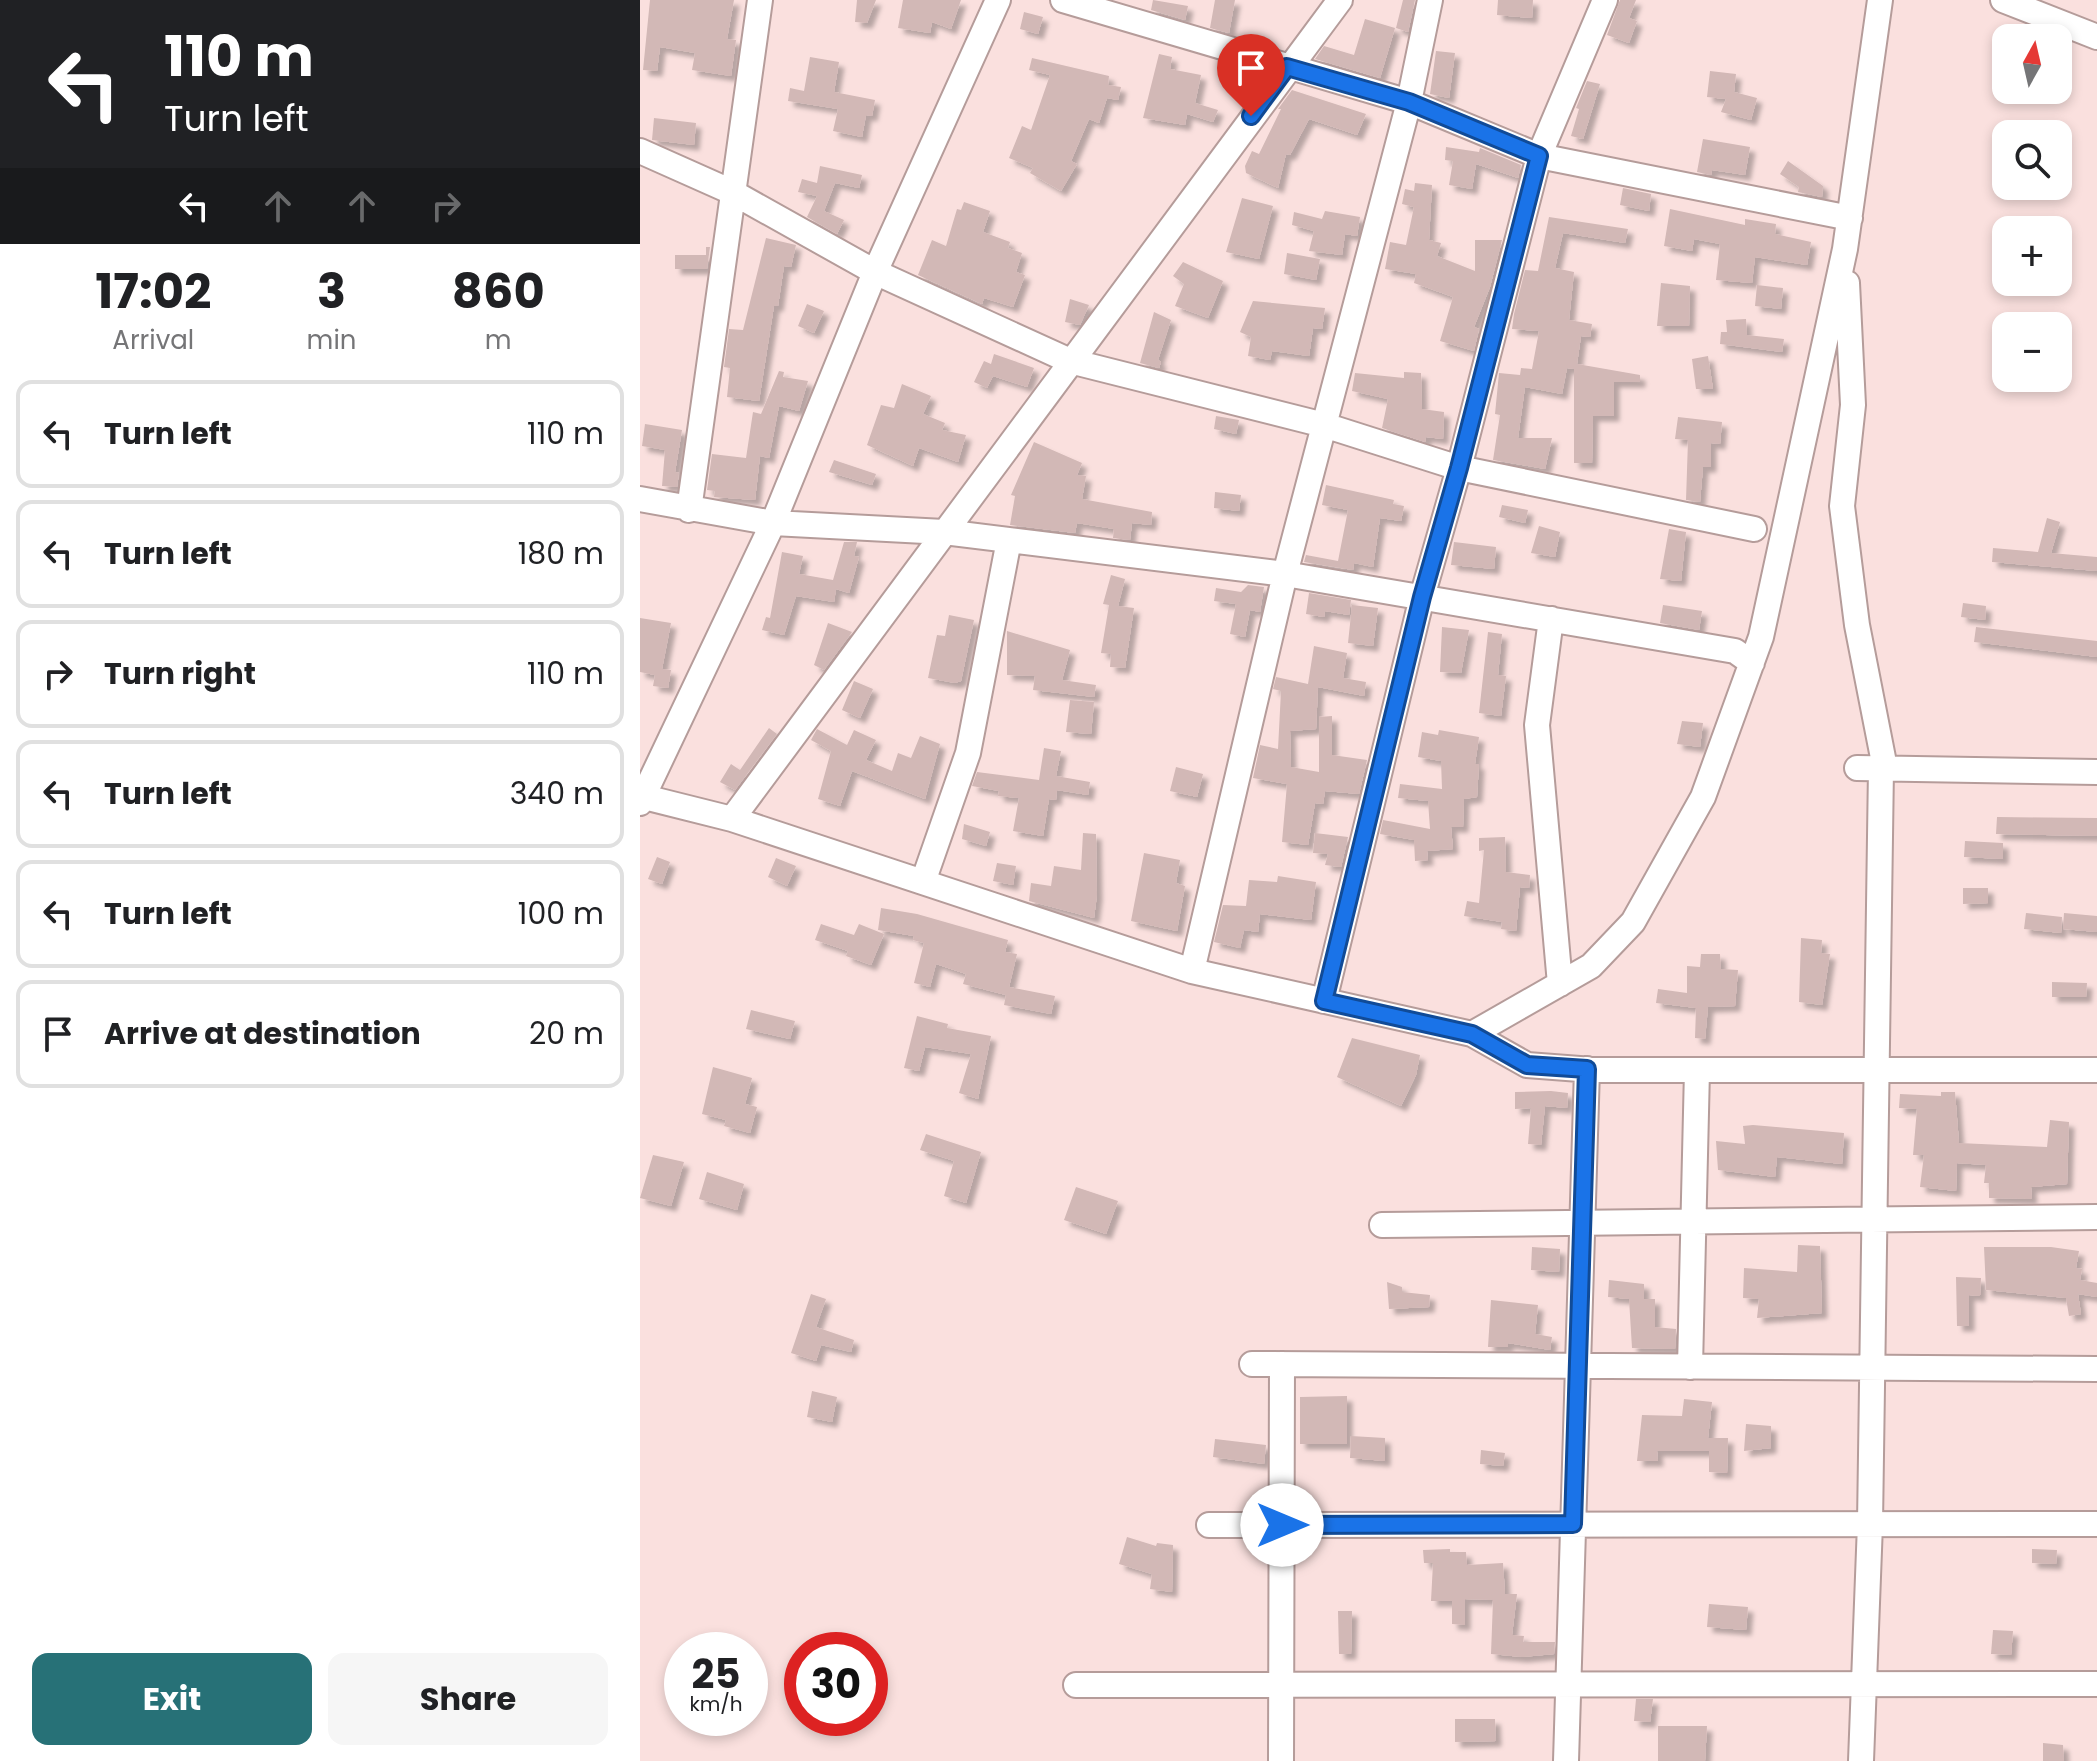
<!DOCTYPE html>
<meta charset="utf-8">
<style>
body{margin:0;font-family:Poppins,sans-serif;background:#f6f6f6;color:#202124;height:100vh;display:flex;flex-direction:column;font-size:30px;white-space:nowrap}
*{box-sizing:border-box;margin:0}
p{font-size:26px;color:#757577}
.icon{flex:none;width:44px;height:44px;fill:none;stroke:currentColor;stroke-width:2;stroke-linecap:round;stroke-linejoin:round}
.map{position:relative;flex:1;overflow:hidden}
.sheet{display:flex;flex-direction:column;background:#fff;width:640px}
.sheet>*{flex:none}
.top-card{background:#202124;color:#fff;overflow:hidden}
.needle{width:52px;rotate:8deg}
.buttons{position:absolute;left:1352px;top:24px;display:grid;gap:16px}
.buttons a{display:grid;place-items:center;width:80px;height:80px;border-radius:16px;background:#fff;box-shadow:0 4px 12px #0003;font-size:40px}
.speed{position:absolute;left:24px;top:1632px;display:flex;gap:16px;font-size:40px;font-weight:700;text-align:center}
.speed>*{display:grid;place-content:center;width:104px;height:104px;border-radius:50%;background:#fff;box-shadow:0 4px 12px #0003;line-height:1}
.speed small{font-size:20px;font-weight:400}
.speed .limit{border:12px solid #d22;background:#fff;color:#111}
.pin{position:absolute;display:grid;place-items:center;width:68px;height:68px;color:#fff;margin:-82px -34px;border-radius:50% 50% 50% 0;rotate:-45deg;box-shadow:0 0 8px #0007}
.pin .icon{rotate:45deg}
.me{position:absolute;width:88px;margin:-44px;rotate:90deg;stroke-linejoin:round;filter:drop-shadow(0 0 6px #0008)}
.turn{display:flex;align-items:center;gap:28px;height:168px;padding:0 32px;font-size:36px}
.turn .icon{width:104px;height:104px;stroke-width:2.5}
.turn b{display:block;font-size:56px;line-height:68px}
.lanes{display:flex;align-items:center;height:76px;padding:0 32px;background:#0003;justify-content:center;gap:40px;direction:ltr}
.lanes .off{opacity:.35}
.eta{display:flex;justify-content:space-evenly;align-items:center;height:136px;text-align:center}
.eta b{font-size:48px;font-weight:700;line-height:56px}
.cta{display:flex;gap:16px;margin-top:auto;padding:16px 32px}
.cta a{flex:1;height:92px;border-radius:16px;background:#277177;color:#fff;font-size:32px;font-weight:700;line-height:92px;text-align:center}
.cta a+a{background:#f6f6f6;color:#202124}
ul{padding:0;list-style:none}
li{display:flex;align-items:center;gap:24px;height:108px;margin:0 16px 12px;padding:0 16px;border:4px solid #e0e0e0;border-radius:16px}
li div{flex:1}
li b{display:block;font-size:30px}
li em{font-style:normal}
main{display:flex;flex:1;min-height:0}
.map>svg:first-child{display:block}
.building{fill:#d2b8b6;filter:url(#shadow)}
.lines{fill:none;stroke-linecap:round;stroke-linejoin:round}
.minor-casing{stroke:#b59c9a;stroke-width:28}
.minor{stroke:#fff;stroke-width:24}
.route-casing{stroke:#114b97;stroke-width:20}
.route{stroke:#1a73e8;stroke-width:14}
</style>
<main>
<section class="sheet">
<div class="top-card">
<div class="turn"><svg class="icon" aria-label="left" viewBox="0 0 24 24"><path d="M17 20v-9H6M10 6l-5 5 5 5"/></svg><div><b>110 m</b>Turn left</div></div>
<div class="lanes"><svg class="icon" aria-label="left" viewBox="0 0 24 24"><path d="M17 20v-9H6M10 6l-5 5 5 5"/></svg><svg class="icon off" aria-label="ahead" viewBox="0 0 24 24"><path d="M12 20V5M6 11l6-6 6 6"/></svg><svg class="icon off" aria-label="ahead" viewBox="0 0 24 24"><path d="M12 20V5M6 11l6-6 6 6"/></svg><svg class="icon off" aria-label="right" viewBox="0 0 24 24"><path d="M7 20v-9h11M14 6l5 5-5 5"/></svg></div>
</div>
<div class="eta">
<div><b>17:02</b><p>Arrival</p></div>
<div><b>3</b><p>min</p></div>
<div><b>860</b><p>m</p></div>
</div>
<ul>
<li><svg class="icon" aria-label="left" viewBox="0 0 24 24"><path d="M17 20v-9H6M10 6l-5 5 5 5"/></svg><div><b>Turn left</b></div><em>110 m</em></li>
<li><svg class="icon" aria-label="left" viewBox="0 0 24 24"><path d="M17 20v-9H6M10 6l-5 5 5 5"/></svg><div><b>Turn left</b></div><em>180 m</em></li>
<li><svg class="icon" aria-label="right" viewBox="0 0 24 24"><path d="M7 20v-9h11M14 6l5 5-5 5"/></svg><div><b>Turn right</b></div><em>110 m</em></li>
<li><svg class="icon" aria-label="left" viewBox="0 0 24 24"><path d="M17 20v-9H6M10 6l-5 5 5 5"/></svg><div><b>Turn left</b></div><em>340 m</em></li>
<li><svg class="icon" aria-label="left" viewBox="0 0 24 24"><path d="M17 20v-9H6M10 6l-5 5 5 5"/></svg><div><b>Turn left</b></div><em>100 m</em></li>
<li><svg class="icon" aria-label="arrive" viewBox="0 0 24 24"><path d="M6 21V4h12l-3 4 3 4H6"/></svg><div><b>Arrive at destination</b></div><em>20 m</em></li>
</ul>
<div class="cta"><a>Exit</a><a>Share</a></div>
</section>
<div class="map">
<svg width="1457" height="1761" viewBox="0 0 1457 1761">
<defs>
<filter id="shadow"><feDropShadow dx="5.5" dy="5.5" stdDeviation="2" flood-color="#0004"/></filter>
</defs>
<rect width="100%" height="100%" fill="#fae0de"/>
<!-- building -->
<path class="building" d="M10 0H94L87 39 96 40 91 76 52 70 55 53 20 47 17 71 3 70Z
M217 0H236L227 23 215 22Z
M263 0H321L311 29 292 22 290 33 258 28Z
M513 0 548 6 545 20 511 10Z
M575 0H595L589 33 570 28Z
M763 0H775L768 32 756 28Z
M858 0H893L892 18 857 15Z
M980 0H996L989 18 997 21 989 43 967 35Z
M384 12 403 17 398 34 380 29Z
M725 19 755 28 740 78 675 59 684 46 714 55Z
M796 51 815 53 809 98 790 94Z
M519 54 532 57 530 69 561 75 555 103 578 110 573 122 547 114 545 125 503 118Z
M170 57 199 62 194 92 235 100 232 116 226 115 222 137 193 131 198 109 148 101 150 88 164 91Z
M392 58 469 76 468 85 481 87 478 100 467 98 459 123 449 119 431 161 437 164 421 191 390 173 393 168 369 158 382 126 391 130 410 75 389 70Z
M1070 71 1096 74 1094 92 1117 98 1111 120 1081 112 1086 99 1067 97Z
M947 81 960 84 943 139 931 136 939 109 936 108Z
M652 90 726 114 717 135 669 119 650 155 646 154 638 188 606 173 605 166 612 151 619 154 641 109H638Z
M14 118 56 123 54 145 12 140Z
M1063 139 1110 147 1105 175 1072 170 1071 175 1057 172Z
M806 147 839 152 840 148 881 165 878 178 836 164 832 189 809 185 813 161 805 160Z
M1148 161 1183 186 1182 197 1158 192 1159 187 1140 174Z
M180 166 222 175 219 188 195 183 184 211 204 220 197 234 167 217 177 196 158 192 162 179 177 183Z
M775 183 792 185 789 240 801 243 797 256 835 271V240H862L850 287 834 327 839 329 834 351 800 341 813 297 774 283 776 274 745 269 750 242 766 245 774 207 762 204 765 189 774 191Z
M983 188 1011 194 1009 211 980 205Z
M602 198 633 206 619 259 586 252Z
M324 202 350 211 343 232 370 242 368 248 382 253 376 272 385 275 373 307 344 298 342 304 278 275 292 240 306 246 317 209 321 210Z
M1030 209 1105 225V219L1136 224 1135 234 1171 242 1167 265 1115 257 1112 283 1076 280 1080 244 1054 239 1052 251 1024 246Z
M685 211 720 217 717 236 705 234 702 255 669 251 674 231 652 225 654 212 682 219Z
M909 217 988 229 985 243 923 233 915 268 934 272 929 320 952 324 950 337 941 336 937 364 1000 375V382H974V416H953L952 463H934V369L927 368 922 394 885 387 878 438H912L905 469 853 460 860 415 855 414 859 373 880 375 881 368 892 369 899 331 872 329 874 314 885 270 898 271Z
M126 238 156 245 151 267 144 266 138 306H134L119 401 87 397 90 368 84 367 89 329 103 330Z
M66 247H70L67 269H35V255H66Z
M647 253 680 259 676 280 644 274Z
M543 262 583 281 568 318 535 306 544 284 533 276Z
M1021 283 1050 286 1049 326H1017Z
M1117 285 1143 288 1141 309 1115 306Z
M430 299 449 305 440 325 425 322Z
M613 301 685 308 682 329 673 328 669 356 632 351 630 360 608 356 611 337 600 332Z
M167 304 184 311 174 333 158 326Z
M514 312 531 320 518 360 521 362 519 368 500 363Z
M1106 319 1107 335 1144 339 1142 352 1080 344 1081 332H1087L1086 320Z
M354 354 394 368 387 387 353 376 347 388 334 382 344 361 351 364Z
M1068 356 1073 389H1056L1052 359Z
M139 371 144 372 143 377 168 381 159 411 139 406 129 458 120 456 115 500 74 497 75 491 67 490 72 454 106 458 113 412 121 414Z
M764 372 781 373 782 409 804 412 803 439 786 437 785 442 742 428 748 399 712 391 715 373 764 378Z
M262 384 291 396 283 414 305 423 302 430 326 435 318 462 279 448 273 466 227 445 241 405 254 408Z
M576 416 599 420 596 434 574 429Z
M1038 417 1082 422 1080 444 1071 443V467H1063L1060 502 1046 500 1048 440 1035 439Z
M5 424 42 430 35 472 39 473 37 487 22 486 25 450 2 446Z
M394 442 442 463 437 475 446 476 442 499 512 512 511 525 492 523 490 540 473 538 474 529 437 523 435 533 370 525 375 496 371 495Z
M194 460 236 474 232 485 189 472Z
M686 485 754 500 753 504 764 506 761 521 740 518 733 567 714 563 713 570 664 562 666 555 698 561 708 510 682 505Z
M575 492 601 495 599 511 574 508Z
M862 505 888 510 885 523 859 517Z
M1407 518 1420 522 1411 553 1457 557V571L1352 562 1353 548 1398 552Z
M899 526 920 532 915 557 891 553Z
M1029 529 1046 532 1041 581 1020 579Z
M204 542H217L214 556 219 557 209 593 196 589 194 602 156 596 144 635 122 630 126 617 130 618 142 552 163 556 159 574 193 580Z
M814 542 856 547 854 569 811 565Z
M471 575 485 579 478 606 494 608 485 668 470 667 471 654 461 653 469 605 463 604Z
M608 585 624 587 620 612 610 610 605 637 590 634 596 604 574 601 576 588 601 592Z
M669 593 711 600 709 615 685 611 684 617 666 614Z
M1323 603 1346 606 1345 620 1321 617Z
M712 605 738 608 733 646 708 643Z
M1023 605 1062 611 1059 630 1020 623Z
M309 615 334 620 321 681 315 683 288 678 297 635 305 636Z
M0 618 31 623 22 669 31 670 28 688 13 686 15 675 0 672Z
M188 623 212 632 184 670 174 665Z
M802 627 829 630 821 673 800 672Z
M1336 627 1457 641V657L1334 642Z
M367 631 430 650 422 680 456 685 454 697 393 690 395 676 367 675Z
M848 632 862 634 858 675 866 676 861 716 839 713Z
M674 646 707 653 703 678 726 682 724 696 678 687 676 729 650 731 651 767 679 772V717L692 716V755L727 760 719 794 685 791 683 804 675 803 668 845 642 842 647 784 613 778 620 745 638 749 641 691 633 689 636 677 668 684Z
M214 681 233 689 220 718 202 710Z
M430 700 454 702 451 734 426 732Z
M1042 721 1063 723 1060 747 1037 744Z
M129 728 137 734 95 790 80 782 91 764 100 770Z
M177 729 207 745 214 730 236 740 226 760 252 771 258 753 271 758 280 736 300 744 285 799 212 771 200 806 178 799 191 751 171 740Z
M799 730 839 737 835 764H839L837 797 824 799 823 827H811L813 849 787 851 788 860 775 861 774 840 740 834 743 820 790 829 788 801 758 798 760 784 802 789 801 761 778 757 782 732 798 735Z
M404 748 421 751 416 776 450 782 448 795 417 790 416 800 409 799 403 836 373 831 379 798 358 796 359 791 332 786 337 772 399 780Z
M536 767 563 774 557 797 530 791Z
M1357 817 1457 818V836L1356 834Z
M324 824 350 832 346 846 322 839Z
M443 833 456 834 457 895 454 918 389 901 391 883 411 886 414 866 441 870Z
M675 833 708 837 701 867 685 865 688 854 673 853Z
M865 837 866 872 890 875 889 888 880 887 876 931 861 929 862 922 824 916 827 901 839 903 844 850 839 851V838Z
M1325 841 1363 843V859L1324 857Z
M504 853 540 860 536 883 545 886 537 931 491 921Z
M17 857 30 862 22 884 8 879Z
M136 858 156 866 147 886 128 877Z
M357 863 376 866 373 885 353 881Z
M638 876 676 882 671 920 620 914 618 932 604 930 600 948 574 942 583 905 606 906 609 880 637 882Z
M1323 888H1348V903L1323 904Z
M241 908 277 914 368 940 365 952 377 954 369 987 415 996 411 1014 364 1005 366 995 323 984 326 974 296 964 290 987 274 983 284 943 273 940 274 936 238 930Z
M1386 913 1422 917 1421 933 1384 929Z
M1424 913 1457 916V932L1423 929Z
M181 924 214 935 219 924 244 934 231 965 206 956 208 951 175 940Z
M1161 938 1182 940 1181 953 1190 954 1182 1005 1159 1002Z
M1061 954H1080L1081 969 1098 970 1095 1006 1068 1007 1065 1039 1055 1038 1056 1008 1016 1003 1018 989 1047 993V966L1060 967Z
M1412 982 1447 983 1446 997H1412Z
M111 1010 155 1021 150 1039 106 1029Z
M277 1016 308 1024 307 1028 351 1036 338 1099 319 1093 331 1054 285 1047 279 1071 264 1068Z
M712 1038 780 1055 776 1075 761 1106 697 1077Z
M73 1067 112 1078 105 1104 117 1107 110 1133 84 1126 86 1120 62 1114Z
M911 1091 928 1093 927 1108 905 1106 901 1145 888 1144 891 1108 875 1109V1092Z
M1301 1092H1315L1319 1143 1407 1147 1410 1120 1429 1122 1427 1184 1391 1187 1392 1199 1349 1198V1183H1344L1346 1165 1317 1163 1316 1191 1280 1187 1284 1155H1273L1277 1109 1259 1108 1260 1094 1301 1096Z
M1113 1125 1204 1133 1202 1164 1137 1157 1135 1177 1078 1170 1076 1141 1105 1144 1103 1126Z
M286 1134 341 1152 326 1203 304 1196 314 1161 280 1150Z
M13 1155 44 1162 31 1206 0 1198Z
M67 1172 104 1184 97 1210 59 1199Z
M436 1187 478 1201 466 1234 424 1220Z
M1158 1245 1180 1246 1182 1313 1117 1318 1119 1299 1103 1298 1104 1268 1157 1272Z
M892 1247 920 1249 919 1272 891 1270Z
M1344 1247H1411L1439 1251 1436 1268 1442 1269 1440 1280 1457 1283V1297L1438 1294 1441 1314 1429 1316 1426 1298 1346 1290Z
M1316 1277 1341 1278 1340 1296 1329 1295V1326H1317Z
M969 1280 1004 1284V1299H1015V1327L1036 1329 1035 1349 992 1348 989 1299 968 1297Z
M747 1282 762 1287V1292L790 1295 789 1307 749 1309Z
M171 1294 186 1299 176 1327 214 1340 211 1352 181 1345 176 1361 151 1353Z
M851 1300 898 1305 895 1334 912 1337 910 1350 868 1343V1347H848Z
M172 1391 197 1397 192 1422 167 1417Z
M707 1396V1444H660V1397Z
M1044 1399 1072 1402 1068 1438H1088L1087 1473 1069 1472V1451H1017L1018 1461H997L1002 1415 1042 1416Z
M1106 1424 1131 1426V1448L1104 1451Z
M711 1436 745 1438V1461L710 1458Z
M575 1439 626 1445 624 1464 573 1457Z
M841 1450 865 1453 863 1466 840 1464Z
M487 1537 516 1546 517 1543 533 1545 532 1592 510 1589 512 1574 479 1564Z
M810 1549V1552H826L827 1565 863 1563 865 1594H877L872 1635 884 1636 883 1642H915L914 1654 882 1657 851 1654 853 1600 825 1599V1625L812 1624V1601H791L793 1563H784L783 1550Z
M1392 1549 1417 1550 1416 1564 1392 1563Z
M1069 1604 1108 1607 1106 1630 1067 1627Z
M698 1611H712L711 1654H699Z
M1353 1630 1373 1631 1371 1655 1351 1654Z
M996 1699H1013L1010 1722 994 1721Z
M815 1719H855L856 1741 815 1742Z
M1018 1726H1067L1065 1761H1018Z
M1403 1743 1423 1745 1424 1761H1403Z"/>
<g class="lines">
<defs>
<path id="minor" d="M423 0 769 102 899 156 1210 218
M1363 0 1457 37
M0 151 92 192 235 272 430 361 684 425 819 468 1114 529
M1207 283 1213 405 1202 506 1217 625 1245 768
M0 499 133 523 304 532 645 574 1095 651 1112 663
M49 510 120 0
M911 619 897 725 920 984
M1217 768 1457 772
M0 796 92 819 552 971 832 1034 887 1065 953 1070H1457
M0 803 133 523 235 272 358 0
M92 819 700 0
M283 882 328 753 369 540
M552 971 645 574 769 102 790 0
M684 1001 782 597 819 468 899 156 965 0
M832 1034 951 966 993 922 1063 797 1121 637 1205 249 1240 0
M742 1225 1457 1217
M612 1364 1457 1369
M1050 1367 1057 1070
M569 1525 1457 1524
M436 1685 1457 1684
M641 1761 642 1364
M926 1761 947 1069
M1221 1761 1230 1524 1241 768"/>
</defs>
<!-- minor casing -->
<use href="#minor" class="minor-casing"/>
<!-- minor -->
<use href="#minor" class="minor"/>
</g>
<g class="lines">
<defs>
<path id="route" d="M611 116 647 67 769 102 899 156 819 468 782 597 684 1001 832 1034 887 1065 947 1069 933 1524 642 1525"/>
</defs>
<!-- route casing -->
<use href="#route" class="route-casing"/>
<!-- route -->
<use href="#route" class="route"/>
</g>
</svg>
<div class="buttons">
<a><svg class="needle" viewBox="-14 -14 28 28"><path d="M0-13l5 13h-10z" fill="#e53935"/><path d="M0 13l5-13h-10z" fill="#757577"/></svg></a>
<a><svg class="icon" aria-label="search" viewBox="0 0 24 24"><circle cx="10" cy="10" r="6"/><path d="M15 15l6 6"/></svg></a>
<a>+</a>
<a>−</a>
</div>
<div class="speed"><div>25<small>km/h</small></div><div class="limit">30</div></div>
<div class="pin" style="left:611px;top:116px;background:#d93025"><svg class="icon" aria-label="arrive" viewBox="0 0 24 24"><path d="M6 21V4h12l-3 4 3 4H6"/></svg></div>
<svg class="me" style="left:642px;top:1525px" viewBox="-20 -20 40 40"><circle r="19" fill="#fff"/><path d="M0-13L10 11 0 6-10 11z" fill="#1a73e8"/></svg>
</div>
</main>
